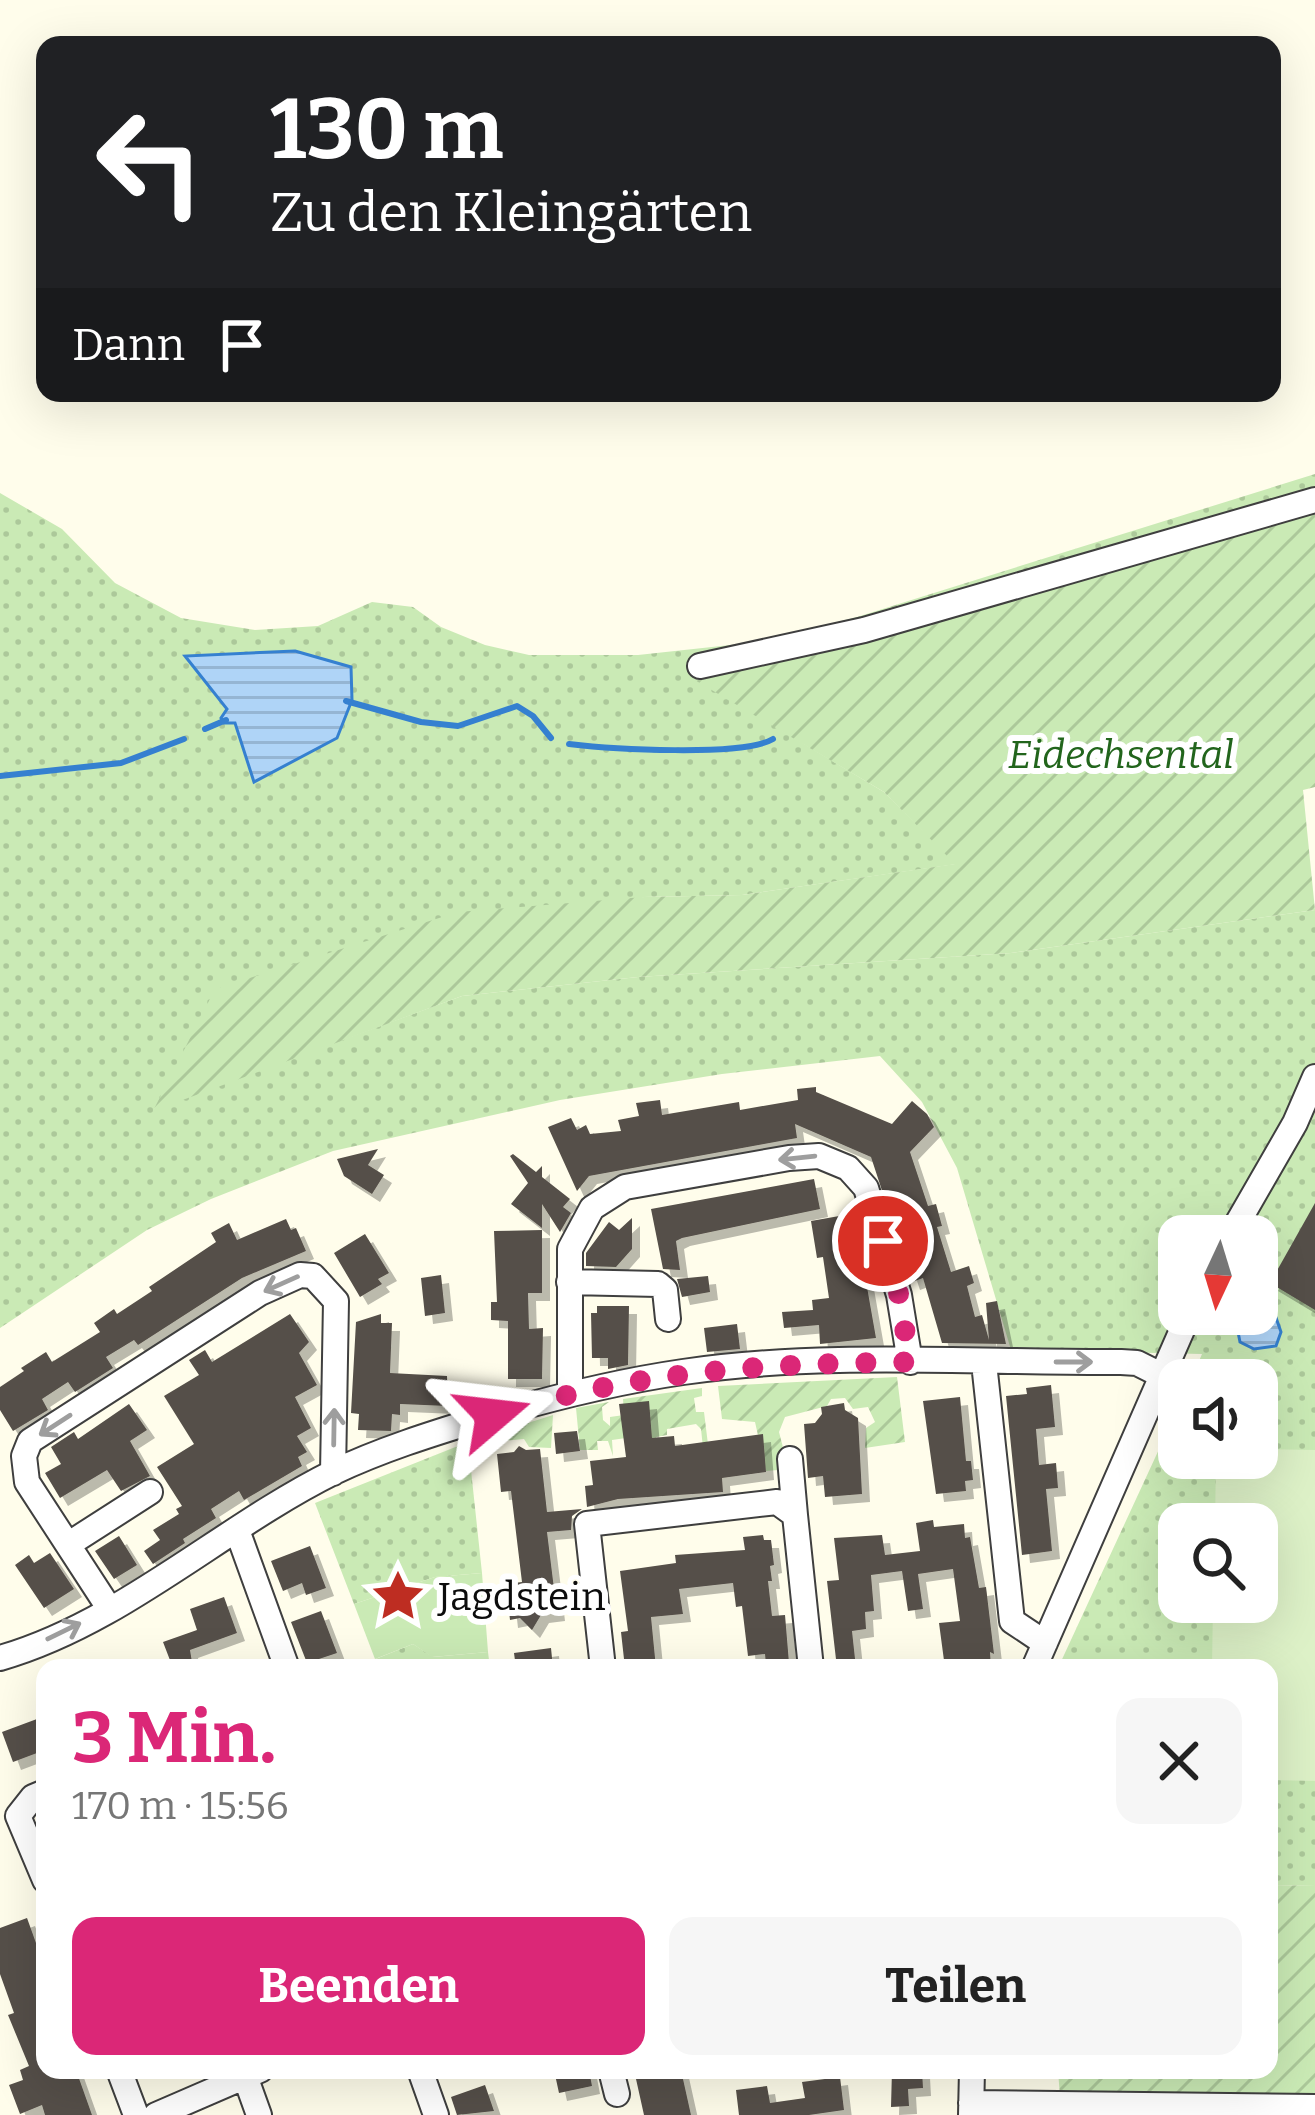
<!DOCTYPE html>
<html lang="de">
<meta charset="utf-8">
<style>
body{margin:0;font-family:Bitter,serif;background:#f6f6f6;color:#222;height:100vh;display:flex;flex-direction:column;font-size:45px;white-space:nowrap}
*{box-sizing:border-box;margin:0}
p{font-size:39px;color:#767676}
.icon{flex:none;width:66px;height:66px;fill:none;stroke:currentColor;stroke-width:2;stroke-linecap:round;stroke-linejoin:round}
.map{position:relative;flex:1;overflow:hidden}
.details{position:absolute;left:36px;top:1659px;width:1242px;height:420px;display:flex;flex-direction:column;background:#fff;border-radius:24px;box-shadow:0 12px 48px #0002}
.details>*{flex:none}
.banner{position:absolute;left:36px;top:36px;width:1245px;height:366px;border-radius:24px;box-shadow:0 12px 48px #0002;background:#202124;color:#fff;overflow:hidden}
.needle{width:78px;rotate:184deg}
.controls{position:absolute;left:1158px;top:1215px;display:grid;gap:24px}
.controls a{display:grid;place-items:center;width:120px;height:120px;border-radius:24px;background:#fff;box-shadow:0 12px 48px #0002;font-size:60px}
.pin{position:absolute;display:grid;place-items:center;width:102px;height:102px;color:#fff;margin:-51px;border:6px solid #fff;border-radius:50%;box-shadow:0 3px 12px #0007}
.me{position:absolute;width:132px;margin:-66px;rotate:73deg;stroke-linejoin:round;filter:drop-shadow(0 0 9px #0008)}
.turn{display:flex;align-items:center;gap:42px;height:252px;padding:0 36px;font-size:54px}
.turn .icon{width:156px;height:156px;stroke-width:2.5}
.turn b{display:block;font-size:84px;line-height:102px}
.then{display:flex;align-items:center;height:114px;padding:0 36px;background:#0003;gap:24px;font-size:45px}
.round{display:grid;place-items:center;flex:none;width:126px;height:126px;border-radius:24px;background:#f6f6f6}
.overview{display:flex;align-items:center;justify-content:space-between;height:204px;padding:0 36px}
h1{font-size:72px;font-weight:700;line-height:90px;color:#db2777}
.action{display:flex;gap:24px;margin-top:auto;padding:24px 36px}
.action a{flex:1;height:138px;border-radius:24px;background:#db2777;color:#fff;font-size:48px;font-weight:700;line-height:138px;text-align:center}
.action a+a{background:#f6f6f6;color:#222}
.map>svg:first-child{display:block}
.grass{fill:url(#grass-dots);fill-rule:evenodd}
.park{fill:#caeab5}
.garden{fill:url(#garden-furrows)}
.pitch{fill:#ddf1c7}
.water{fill:url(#water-rules);stroke:#3580d0;stroke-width:3}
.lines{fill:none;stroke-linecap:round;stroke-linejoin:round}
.stream{stroke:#3580d0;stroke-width:6}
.building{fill:#554f48;filter:url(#shadow)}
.minor-casing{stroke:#3f3f3f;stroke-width:28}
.minor{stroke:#fff;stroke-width:24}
.oneway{stroke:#9e9e9e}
.route{stroke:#db2777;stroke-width:21;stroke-dasharray:0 37.8}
.labels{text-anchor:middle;stroke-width:12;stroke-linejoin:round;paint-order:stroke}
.park-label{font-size:39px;font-style:italic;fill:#22651c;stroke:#fff}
.poi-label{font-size:39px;fill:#0c0c0c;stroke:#fff;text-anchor:start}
</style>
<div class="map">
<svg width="1315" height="2115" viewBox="0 0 1315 2115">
<defs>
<pattern id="grass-dots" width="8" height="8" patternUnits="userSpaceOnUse" patternTransform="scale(3)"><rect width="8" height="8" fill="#caeab5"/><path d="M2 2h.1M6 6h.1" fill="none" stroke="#acc89a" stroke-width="1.8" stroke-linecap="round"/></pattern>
<pattern id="garden-furrows" width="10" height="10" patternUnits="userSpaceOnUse" patternTransform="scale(3)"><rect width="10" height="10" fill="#caeab5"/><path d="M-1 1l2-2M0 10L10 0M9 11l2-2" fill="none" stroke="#acc89a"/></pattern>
<pattern id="water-rules" width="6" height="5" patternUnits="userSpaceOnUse" patternTransform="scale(3)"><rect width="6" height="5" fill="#afd4f7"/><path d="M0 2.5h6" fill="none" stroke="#95b5d3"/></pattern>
<filter id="shadow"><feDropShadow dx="8" dy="8" stdDeviation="0" flood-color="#0004"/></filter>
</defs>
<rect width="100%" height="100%" fill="#fffdeb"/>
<!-- grass -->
<path class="grass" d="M1315 474V508L689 675 884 792 957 864 742 895 644 897 154 1109 462 996 638 977 1011 953 1315 910V1885L1269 1886V1668H1058L1179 1406V1458H1257V1380H1191L1202 1354 1011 1350 957 1168 922 1102 880 1056 722 1074 560 1100 333 1151 211 1199 147 1230 0 1328V493L62 529 115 583 181 618 255 630 318 626 372 602 413 607 441 627 485 645 529 655H638L758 642 857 617ZM1179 1236H1257V1314H1179ZM1179 1524H1257V1602H1179Z
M468 1442 482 1573 435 1577 354 1604 315 1503Z
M413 1644 433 1657 488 1652 490 1668H375L373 1660Z"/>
<!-- park -->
<path class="park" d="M482 1573 488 1652 432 1657 413 1644 375 1659 354 1604 435 1577Z"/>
<!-- garden -->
<path class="garden" d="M1315 508V787L1303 790 1315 910 1011 953 638 977 462 996 153 1111 215 989 458 912 644 897 742 895 955 864 884 792 688 676 865 634Z
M897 1377 905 1442 865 1448 866 1428 875 1422 868 1407 853 1409 845 1398 831 1399 827 1406 785 1417 779 1432 786 1459 777 1460 778 1470 766 1471 755 1422 722 1419 718 1386Z
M702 1388V1396L694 1398 696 1412H704L713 1485H707L701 1429 696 1424 667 1429V1435L656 1437 657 1448 626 1438 612 1440 613 1456 608 1441H597L598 1450H580L576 1408 609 1402 602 1407 603 1420 610 1426V1417L624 1415 623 1399Z
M553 1415 551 1448 529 1447 524 1439 482 1443V1456L469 1458 468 1442Z
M1315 1885V2099L1060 2097 1058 2070H1269V1886Z"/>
<!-- pitch -->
<path class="pitch" d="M1257 1449 1315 1450V1781L1269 1780V1668H1212L1213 1602H1257V1524H1215L1216 1458H1257Z"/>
<!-- water -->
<path class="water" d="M295 651 351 667 352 700 337 738 254 782 235 723H224L221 718 227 709 185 656Z
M1257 1306 1274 1312 1281 1332 1276 1346 1254 1349 1240 1342 1236 1322 1243 1314H1257Z"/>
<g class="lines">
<!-- stream -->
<path class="stream" d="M346 701 421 722 458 726 517 706 533 716 551 738
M205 729 226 720
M569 744C609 749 743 757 773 739
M0 776 121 763 184 739"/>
</g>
<!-- building -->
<path class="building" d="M816 1087V1092L892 1124 912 1101 927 1114 934 1127 910 1152 928 1206 936 1204 942 1226 937 1227 951 1272 969 1266 974 1283 967 1286 975 1317 982 1315 989 1340 986 1303 997 1301 1006 1344 942 1343 923 1278 912 1282 871 1157 795 1124 797 1138 589 1176 577 1191 548 1127 571 1118 577 1130 586 1125 590 1134 621 1131 618 1120 639 1116 636 1103 660 1100 662 1115 739 1102 740 1110 798 1100 797 1089Z
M378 1149 368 1165 384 1175 372 1194 344 1176 337 1159Z
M513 1154 536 1172 542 1166V1177L570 1199 563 1207 571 1213 560 1232 542 1204V1228L511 1204 528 1183 510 1156Z
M814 1179 820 1209 682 1238 676 1241 680 1270 663 1269 651 1209Z
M1315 1203V1310L1270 1283Z
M845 1215 853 1270H864L876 1338 820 1344 819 1325 784 1328 782 1312 813 1310 812 1300 829 1298 823 1257 817 1258 811 1221Z
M632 1218V1249L616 1267 586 1266V1253L609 1222 619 1230Z
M286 1219 291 1230 296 1228 306 1251 242 1278 138 1345 134 1340 106 1357 113 1368 75 1392 68 1382 42 1399 48 1410 13 1431 0 1410V1387L24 1371 21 1368 46 1352 52 1362 100 1332 94 1323 114 1309 117 1314 152 1291 149 1287 216 1242 211 1233 229 1223 237 1240Z
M542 1230V1293H528L529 1329 543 1328 542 1379H508V1321L491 1320V1302H497L494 1231Z
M365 1234 389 1273 378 1279 382 1284 360 1297 334 1253Z
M441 1275 445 1313 425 1316 421 1278Z
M708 1276 710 1292 682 1297 677 1279Z
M597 1306H629L628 1365 608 1369V1358H592L591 1313H597Z
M290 1314 309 1342 299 1353 317 1385 295 1397 311 1428 297 1436 307 1452 298 1457 302 1466 244 1500 239 1491 211 1509 216 1518 183 1539 185 1543 153 1564 144 1551 160 1540 153 1530 179 1514 176 1509 182 1506 157 1467 194 1444 164 1396 199 1375 189 1360 205 1350 212 1362Z
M381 1314V1323H392L390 1373 447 1376 448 1406 400 1404V1415L392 1414 391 1431 358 1430 359 1414 351 1413 356 1322Z
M737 1324 740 1349 707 1352 704 1328Z
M1051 1385 1055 1427 1036 1429 1039 1465 1056 1463 1058 1488 1046 1489 1052 1551 1022 1555 1006 1396 1027 1394 1026 1388Z
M960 1397 966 1461H971L973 1480 965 1481 966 1491 936 1494 923 1401Z
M649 1401 652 1438 674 1436 675 1446 763 1434 766 1472 722 1478 723 1492 618 1499 587 1507 585 1486 593 1485 590 1461 626 1457 619 1404Z
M844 1403 845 1410 858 1418 862 1494 825 1497 823 1476 808 1478 804 1424 815 1423 822 1414 821 1407Z
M129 1404 147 1430 130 1441 150 1476 121 1491 107 1470 60 1498 45 1473 61 1464 51 1447 74 1432 78 1439Z
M577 1431 580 1451 556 1454 554 1433Z
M519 1446 526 1450 540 1449 547 1512 582 1509 572 1516 571 1530 547 1532 557 1613 541 1615 532 1630 520 1618 510 1620 506 1584 522 1582 511 1491 501 1492 497 1454 514 1452Z
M933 1520 934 1527 964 1524 965 1538 970 1537 979 1588 986 1587 994 1654 990 1652 991 1668H945L939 1623 960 1621 953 1569 918 1574 923 1609 908 1611 902 1571 871 1575 874 1611 865 1612 866 1629 852 1631 856 1668H837L827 1581 839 1580 834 1538 882 1535 885 1555 920 1551 916 1523Z
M763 1535 764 1540H771L774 1565 770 1566 772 1581H768L772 1616 785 1615 789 1663 766 1665 765 1654 748 1656 742 1606 736 1607 733 1583 679 1589 683 1614 651 1617 656 1668H625L621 1632 628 1631 620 1571 676 1563 675 1555 745 1550 743 1537Z
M119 1536 137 1565 114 1579 95 1551Z
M310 1546 326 1588 306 1595 302 1583 283 1591 271 1561Z
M50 1553 74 1589 44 1608 15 1565 29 1555 34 1563Z
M224 1597 237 1633 190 1650 193 1668H173L163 1642 197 1630 190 1609Z
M321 1611 337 1653 307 1663 291 1622Z
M551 1648 553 1668H516L514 1653Z
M45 1716V1750L13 1762 2 1732Z
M27 1918 45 1968V2070H76L92 2115H45L42 2105 20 2114 9 2085 23 2080 20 2070 29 2066 8 2015 14 2013 0 1974V1928Z
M554 2070H589L592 2086 559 2093Z
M634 2070H681L691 2115H644Z
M892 2070H922L923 2088 908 2089 909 2106 891 2107Z
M840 2077 844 2110 809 2115H739L736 2090 767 2086 770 2103 805 2098 802 2082Z
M485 2085 494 2111 457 2115 451 2097Z"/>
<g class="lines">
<defs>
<path id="minor" d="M700 666 864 630 1315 500
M1230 1236 1295 1123 1315 1077
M569 1282 658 1284 665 1290 668 1319
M984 1363 1012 1621 1045 1643
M570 1392V1249L592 1208 625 1187 789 1158 819 1156 848 1168 866 1188 899 1295 910 1362
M790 1459 795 1515
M237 1530 287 1668
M69 1544 150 1492
M109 1608 27 1482 24 1456 30 1441 260 1293 300 1275 313 1276 336 1301 333 1473
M0 1658C122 1623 221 1528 334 1472 380 1450 431 1434 480 1419 547 1399 614 1382 683 1372 823 1351 979 1363 1121 1362L1137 1363 1161 1375
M603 1668 587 1524 777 1502 795 1515 811 1668
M1034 1668 1189 1314
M45 1792 33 1797 18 1816 45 1880
M119 2070 136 2115
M420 2070 436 2115
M611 2070 617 2094
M245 2076 259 2115
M971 2103 1315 2107
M156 2115 260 2070
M971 2115 972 2070"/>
</defs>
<!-- minor casing -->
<use href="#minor" class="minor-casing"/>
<!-- minor -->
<use href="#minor" class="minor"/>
</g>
<!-- one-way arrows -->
<defs><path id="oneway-shaft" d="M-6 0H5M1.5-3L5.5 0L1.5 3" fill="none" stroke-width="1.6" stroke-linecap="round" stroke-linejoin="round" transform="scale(3)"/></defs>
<g class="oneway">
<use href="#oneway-shaft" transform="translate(797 1158) rotate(174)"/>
<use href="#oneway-shaft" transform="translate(281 1284) rotate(156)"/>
<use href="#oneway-shaft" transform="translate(1074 1362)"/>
<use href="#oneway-shaft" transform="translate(55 1425) rotate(147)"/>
<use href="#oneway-shaft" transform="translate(334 1427) rotate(-89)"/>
<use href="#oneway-shaft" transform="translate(64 1631) rotate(-26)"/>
</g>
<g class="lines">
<!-- route -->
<path class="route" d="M493 1415C639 1371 759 1364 910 1362L899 1295 883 1241"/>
</g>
<!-- icons -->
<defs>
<symbol id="sight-bare" viewBox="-9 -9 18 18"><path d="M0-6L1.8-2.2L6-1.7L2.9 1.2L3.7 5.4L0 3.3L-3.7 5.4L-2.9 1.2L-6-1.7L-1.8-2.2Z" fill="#be2d22" stroke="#fff" stroke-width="2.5" paint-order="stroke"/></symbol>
</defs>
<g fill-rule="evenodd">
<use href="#sight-bare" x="360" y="1558" width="76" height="76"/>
</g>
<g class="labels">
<!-- park labels -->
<g class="park-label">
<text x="1121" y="768">Eidechsental</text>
</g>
<!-- poi labels -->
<g class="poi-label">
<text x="438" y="1610">Jagdstein</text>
</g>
</g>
</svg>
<div class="controls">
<a><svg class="needle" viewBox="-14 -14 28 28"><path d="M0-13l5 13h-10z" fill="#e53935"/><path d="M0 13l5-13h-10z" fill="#767676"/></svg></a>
<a><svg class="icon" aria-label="sound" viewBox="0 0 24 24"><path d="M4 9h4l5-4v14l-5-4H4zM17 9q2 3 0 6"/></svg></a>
<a><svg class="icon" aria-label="search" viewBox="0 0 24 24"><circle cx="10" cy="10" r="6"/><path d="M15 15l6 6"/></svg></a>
</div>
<div class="pin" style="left:883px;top:1241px;background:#d93025"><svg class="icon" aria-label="arrive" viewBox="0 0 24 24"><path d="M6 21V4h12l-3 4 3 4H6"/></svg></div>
<svg class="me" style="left:493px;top:1415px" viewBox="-20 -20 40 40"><path d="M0-17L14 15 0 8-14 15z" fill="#db2777" stroke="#fff" stroke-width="4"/></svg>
<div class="banner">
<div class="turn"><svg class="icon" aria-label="left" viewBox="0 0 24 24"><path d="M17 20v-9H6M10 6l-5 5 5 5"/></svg><div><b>130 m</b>Zu den Kleingärten</div></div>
<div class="then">Dann<svg class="icon" aria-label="arrive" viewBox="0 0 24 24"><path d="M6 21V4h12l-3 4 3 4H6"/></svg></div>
</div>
<section class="details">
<div class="overview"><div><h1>3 Min.</h1><p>170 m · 15:56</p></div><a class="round"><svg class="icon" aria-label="close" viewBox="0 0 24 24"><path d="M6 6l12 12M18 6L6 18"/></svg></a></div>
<div class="action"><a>Beenden</a><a>Teilen</a></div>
</section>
</div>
